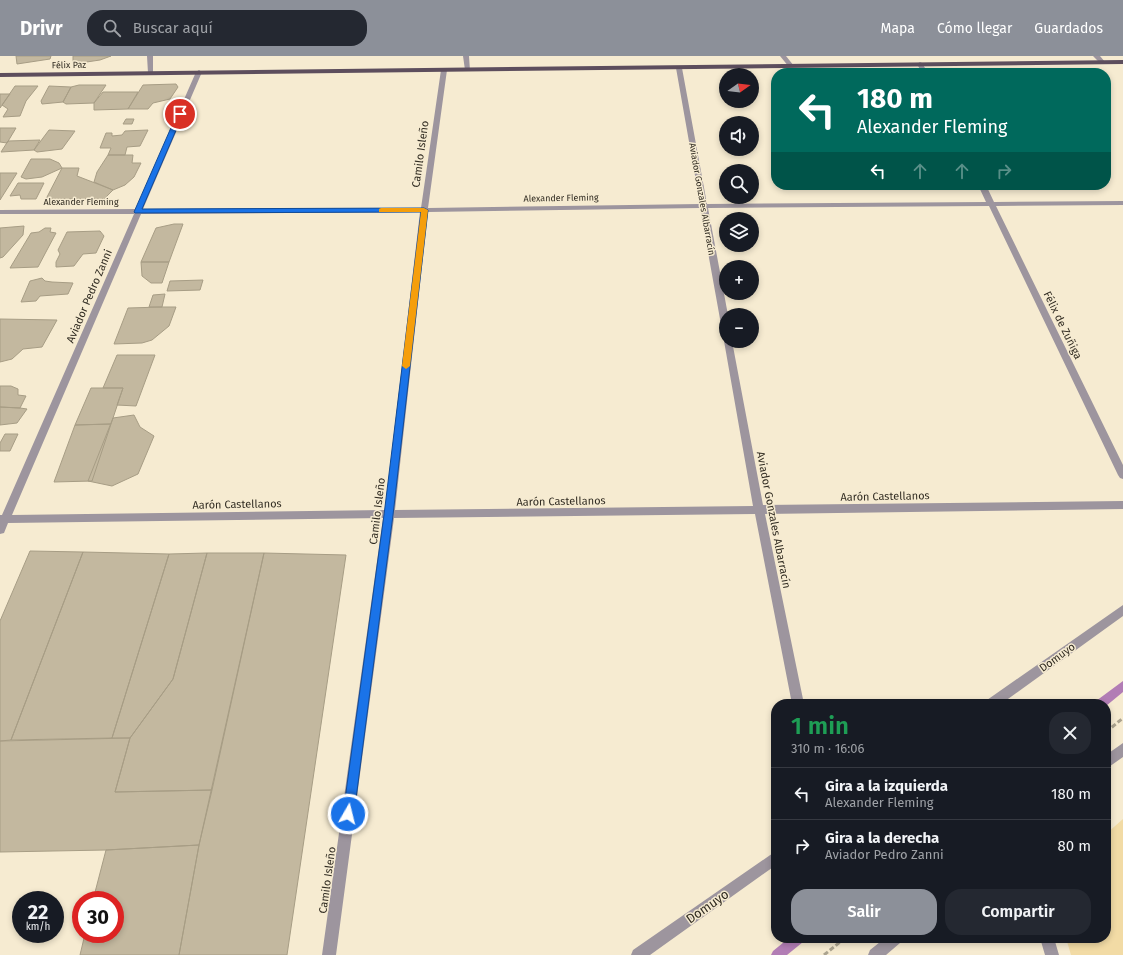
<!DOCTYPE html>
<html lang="es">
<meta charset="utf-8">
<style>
body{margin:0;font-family:"Fira Sans",sans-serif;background:#242831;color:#f1f3f6;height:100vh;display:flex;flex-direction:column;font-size:15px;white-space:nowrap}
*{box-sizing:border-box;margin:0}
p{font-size:13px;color:#9ea1a6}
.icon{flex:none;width:22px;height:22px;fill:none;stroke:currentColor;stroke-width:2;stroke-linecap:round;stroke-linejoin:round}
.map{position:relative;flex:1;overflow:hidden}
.sheet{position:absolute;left:771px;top:643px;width:340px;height:244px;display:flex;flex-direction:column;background:#171b24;border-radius:16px;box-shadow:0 2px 6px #0003}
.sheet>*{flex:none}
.banner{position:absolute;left:771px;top:12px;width:340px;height:122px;border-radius:16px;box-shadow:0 2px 6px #0003;background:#00695c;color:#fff;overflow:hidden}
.needle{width:26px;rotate:76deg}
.controls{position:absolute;left:719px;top:12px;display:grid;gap:8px}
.controls a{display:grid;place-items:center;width:40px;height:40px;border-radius:50%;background:#171b24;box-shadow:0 2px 6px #0003;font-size:20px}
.speed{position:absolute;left:12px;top:835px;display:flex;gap:8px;font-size:20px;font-weight:700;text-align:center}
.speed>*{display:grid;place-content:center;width:52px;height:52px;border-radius:50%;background:#171b24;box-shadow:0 2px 6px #0003;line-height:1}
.speed small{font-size:10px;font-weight:400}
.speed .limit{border:6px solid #d22;background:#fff;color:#111}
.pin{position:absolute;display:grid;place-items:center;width:34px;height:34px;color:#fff;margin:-17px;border:2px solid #fff;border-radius:50%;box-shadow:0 1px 4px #0007}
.me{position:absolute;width:44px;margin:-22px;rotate:8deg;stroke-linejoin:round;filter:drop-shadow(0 0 3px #0008)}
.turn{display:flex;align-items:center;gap:14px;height:84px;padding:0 20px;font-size:18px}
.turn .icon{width:52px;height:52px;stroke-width:2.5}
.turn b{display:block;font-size:28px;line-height:34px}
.lanes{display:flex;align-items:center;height:38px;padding:0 20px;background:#0003;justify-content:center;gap:20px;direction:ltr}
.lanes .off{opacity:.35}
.round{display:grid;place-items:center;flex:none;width:42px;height:42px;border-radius:16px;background:#242831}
.head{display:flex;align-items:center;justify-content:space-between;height:68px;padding:0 20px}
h1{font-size:24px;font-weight:600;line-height:30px;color:#1e9e55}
.action{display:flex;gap:8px;margin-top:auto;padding:8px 20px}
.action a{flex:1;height:46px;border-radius:16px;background:#8c9099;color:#fff;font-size:16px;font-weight:600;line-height:46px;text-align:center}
.action a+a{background:#242831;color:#f1f3f6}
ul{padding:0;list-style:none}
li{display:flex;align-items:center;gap:12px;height:52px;padding:0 20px;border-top:1px solid #363941}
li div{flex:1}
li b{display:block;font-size:15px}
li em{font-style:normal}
header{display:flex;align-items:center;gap:24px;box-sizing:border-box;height:56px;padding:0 20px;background:#8c9099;color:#fff}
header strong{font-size:19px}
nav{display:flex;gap:22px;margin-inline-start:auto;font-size:14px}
.search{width:280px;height:36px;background:#242831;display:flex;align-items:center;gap:10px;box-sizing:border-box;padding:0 14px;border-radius:16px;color:#9ea1a6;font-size:15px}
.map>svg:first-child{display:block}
.green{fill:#f2dba5}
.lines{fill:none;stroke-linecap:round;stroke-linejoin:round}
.stream{fill:#b27db5;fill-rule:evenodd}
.building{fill:#c3b89f;stroke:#a79d85}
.path{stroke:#aba38f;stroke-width:3;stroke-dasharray:5 2.5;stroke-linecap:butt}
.minor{fill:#9d959e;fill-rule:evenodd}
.major{fill:#5d4e5d;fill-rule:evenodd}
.route{fill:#1a73e8;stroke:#114b97}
.slow{fill:#f59e0b}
.labels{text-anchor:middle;stroke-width:3;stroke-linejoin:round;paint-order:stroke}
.far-street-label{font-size:9px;fill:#312c22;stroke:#f6ebd1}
.street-label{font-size:11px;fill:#312c22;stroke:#f6ebd1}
.near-street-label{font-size:13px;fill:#312c22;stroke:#f6ebd1}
</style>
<header>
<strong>Drivr</strong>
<div class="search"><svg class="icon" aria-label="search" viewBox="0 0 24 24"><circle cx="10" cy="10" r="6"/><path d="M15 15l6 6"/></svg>Buscar aquí</div>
<nav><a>Mapa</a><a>Cómo llegar</a><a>Guardados</a></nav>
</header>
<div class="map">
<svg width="1123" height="899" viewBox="0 0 1123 899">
<rect width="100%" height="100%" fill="#f6ebd1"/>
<!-- green -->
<path class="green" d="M1123 763V899H1071L1066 882H1106V778Z"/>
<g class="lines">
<!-- stream -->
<path class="stream" d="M1123 625V636L1106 650V648H1095L1096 645Z
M789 882H805L803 886 787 899H771L773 895Z"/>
</g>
<!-- building -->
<path class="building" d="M16 0H51L50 3 17 8Z
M73 0H111L100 4 73 8Z
M176 28 178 31 170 43 153 47 148 53H128L143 29Z
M79 29H106L94 47 66 48 63 46 71 31Z
M15 30H38L26 45 20 60 3 61 8 53 2 49Z
M49 30 71 31 63 46 42 48 41 45Z
M103 36H138L128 53 94 54V47Z
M0 38H10L0 52Z
M126 63H134L132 68H123Z
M0 72H16L7 87 0 86Z
M49 74 75 75 62 93 37 96 34 94Z
M148 74 140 90 127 91 125 99H108L111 92H100L106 77H112V80L122 79 125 75Z
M40 84 34 94 1 96 8 85Z
M108 99H133L132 107H141L134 121 125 129 113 134 94 126 97 116Z
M31 103H50L59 107 62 112 42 121 26 123 21 121Z
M62 112H79L77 120 113 134 104 143H46Z
M0 117H17L0 144Z
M18 127H44L36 143H21L20 139 10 140Z
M174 168H183L169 206H141L156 172Z
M24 170 23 179 3 201 0 202V172Z
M45 172H51L50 176 56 177 38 211 10 212 31 177 39 176Z
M100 175 104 180 96 197 83 198 74 210 56 211V206L60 198 58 194 67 176Z
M141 206H169L162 227H151L142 220Z
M42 222 45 225 52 226 73 227 68 238 40 240 36 245 21 246 30 225Z
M203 224 200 234 167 235 170 225Z
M165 238 162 251H149L153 239Z
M162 251H176L169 270 152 284 142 287 114 288 128 252Z
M0 263 57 264 42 291 23 293 12 303 0 306Z
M117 299H155L136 350 117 349 123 332H103Z
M0 330H11L18 333V339L26 340 20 352 0 351Z
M91 332H123L111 368 75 369Z
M0 351 20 352 27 353 17 367 0 369Z
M134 359 140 371 154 380 138 418 112 430 88 425 113 362Z
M111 368 92 425 54 426 75 369Z
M5 378H18L10 395H0V387Z
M30 495 83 496 11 684 0 685V565Z
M83 496 169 498 112 682 11 684Z
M207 497 173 623 130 682H112L169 498Z
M207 497H264L212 734 115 736 130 682 173 623Z
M264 497 346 499 287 899H179L199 789Z
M130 682 115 736 212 734 199 789 106 794 0 796V685Z
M199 789 179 899H80L85 878H115V844H93L106 794Z"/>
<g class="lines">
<!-- path -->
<path class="path" d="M1106 676 1123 662
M824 899 845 882"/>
<!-- minor -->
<path class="minor" d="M147 0H153V18L148 17Z
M463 0H469L470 15 465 14Z
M780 0H786L794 10 793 11H789Z
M1093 0H1100L1105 6 1100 7Z
M920 6 922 7 928 17H922L917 8Z
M679 10 682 12 707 148 986 146 978 129H986L994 146 1123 145V149L996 150 1123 409V423L1120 422 1118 419 989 150 708 152 728 259H726V277L722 274 700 152 428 156 395 454 753 450 724 285 726 283V285H732L763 449 1123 445V453L765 458 804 648H792L755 458 394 462 336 899H322L383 462 8 467 4 477 0 478V459H2L134 158H0V154L136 153 196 16 199 14 202 16 143 153 421 152 441 14 444 12 447 14 428 152 700 148 676 12ZM420 156 385 454 12 459 141 158Z
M1123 549V560L1001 648H985L987 644Z
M1123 687V701L1106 713V699Z
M776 795V809L650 899H631L633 894Z
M885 882H902L900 887 886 899H868L870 894Z
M1040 882H1054L1059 899H1045Z"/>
<!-- major -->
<path class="major" d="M1123 4V8L0 21V17Z"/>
</g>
<!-- route -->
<path class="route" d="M180 56 183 58 142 153 424 152 428 154 393 459 354 758 352 762 348 763 344 762 343 758 384 459 421 156 135 157 134 156 177 58Z"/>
<!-- slow -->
<path class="slow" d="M381 152H424L428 154 410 310 406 313 402 310 421 156H379V153Z"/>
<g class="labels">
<!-- far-street labels -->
<g class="far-street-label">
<text transform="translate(69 9) rotate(-1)" y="3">Félix Paz</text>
<text transform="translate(561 142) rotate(-1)" y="3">Alexander Fleming</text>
<text transform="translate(702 143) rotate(80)" y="3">Aviador Gonzales Albarracín</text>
<text x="81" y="149">Alexander Fleming</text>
</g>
<!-- street labels -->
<g class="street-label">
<text transform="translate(420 98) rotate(-82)" y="4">Camilo Isleño</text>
<text transform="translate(89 240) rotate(-67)" y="4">Aviador Pedro Zanni</text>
<text transform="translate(1063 269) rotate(64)" y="4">Félix de Zuñiga</text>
<text transform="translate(885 440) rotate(-1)" y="4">Aarón Castellanos</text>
<text transform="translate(561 445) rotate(-1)" y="4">Aarón Castellanos</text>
<text transform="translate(237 448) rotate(-1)" y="4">Aarón Castellanos</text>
<text transform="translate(377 455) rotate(-83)" y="4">Camilo Isleño</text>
<text transform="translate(774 464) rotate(79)" y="4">Aviador Gonzales Albarracín</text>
<text transform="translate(1057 601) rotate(-36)" y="4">Domuyo</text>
<text transform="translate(327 824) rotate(-82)" y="4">Camilo Isleño</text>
</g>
<!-- near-street labels -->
<g class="near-street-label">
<text transform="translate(707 850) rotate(-35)" y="5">Domuyo</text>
</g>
</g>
</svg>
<div class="controls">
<a><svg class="needle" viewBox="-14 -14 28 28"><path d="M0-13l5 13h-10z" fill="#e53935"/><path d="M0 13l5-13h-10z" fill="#9ea1a6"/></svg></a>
<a><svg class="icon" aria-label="sound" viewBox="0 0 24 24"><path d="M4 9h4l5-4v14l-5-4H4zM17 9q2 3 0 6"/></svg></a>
<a><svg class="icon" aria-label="search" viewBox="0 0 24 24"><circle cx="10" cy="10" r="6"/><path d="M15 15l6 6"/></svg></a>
<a><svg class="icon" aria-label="layers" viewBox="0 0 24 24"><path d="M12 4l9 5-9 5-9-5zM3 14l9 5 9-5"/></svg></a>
<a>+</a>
<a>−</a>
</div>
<div class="speed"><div>22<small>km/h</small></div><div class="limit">30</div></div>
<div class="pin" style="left:180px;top:58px;background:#d93025"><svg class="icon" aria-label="arrive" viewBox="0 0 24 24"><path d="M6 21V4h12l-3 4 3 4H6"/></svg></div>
<svg class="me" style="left:348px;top:758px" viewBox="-20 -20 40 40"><circle r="17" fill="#1a73e8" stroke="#fff" stroke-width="3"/><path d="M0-11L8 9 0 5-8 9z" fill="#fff"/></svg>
<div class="banner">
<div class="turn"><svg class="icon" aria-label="left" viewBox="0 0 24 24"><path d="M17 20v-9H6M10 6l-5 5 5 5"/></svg><div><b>180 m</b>Alexander Fleming</div></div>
<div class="lanes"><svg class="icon" aria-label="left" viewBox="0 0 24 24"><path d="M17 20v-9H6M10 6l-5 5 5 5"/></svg><svg class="icon off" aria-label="ahead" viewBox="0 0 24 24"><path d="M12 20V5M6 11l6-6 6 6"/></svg><svg class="icon off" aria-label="ahead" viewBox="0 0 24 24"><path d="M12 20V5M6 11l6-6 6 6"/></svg><svg class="icon off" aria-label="right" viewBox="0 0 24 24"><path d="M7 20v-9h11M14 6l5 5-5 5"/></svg></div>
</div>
<section class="sheet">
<div class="head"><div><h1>1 min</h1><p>310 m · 16:06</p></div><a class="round"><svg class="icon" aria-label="close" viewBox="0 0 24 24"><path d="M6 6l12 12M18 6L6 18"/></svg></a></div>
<ul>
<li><svg class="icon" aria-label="left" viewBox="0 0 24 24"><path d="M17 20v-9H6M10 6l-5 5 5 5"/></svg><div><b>Gira a la izquierda</b><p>Alexander Fleming</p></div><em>180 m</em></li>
<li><svg class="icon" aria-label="right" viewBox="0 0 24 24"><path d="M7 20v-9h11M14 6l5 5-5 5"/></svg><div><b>Gira a la derecha</b><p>Aviador Pedro Zanni</p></div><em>80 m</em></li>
</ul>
<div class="action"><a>Salir</a><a>Compartir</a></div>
</section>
</div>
